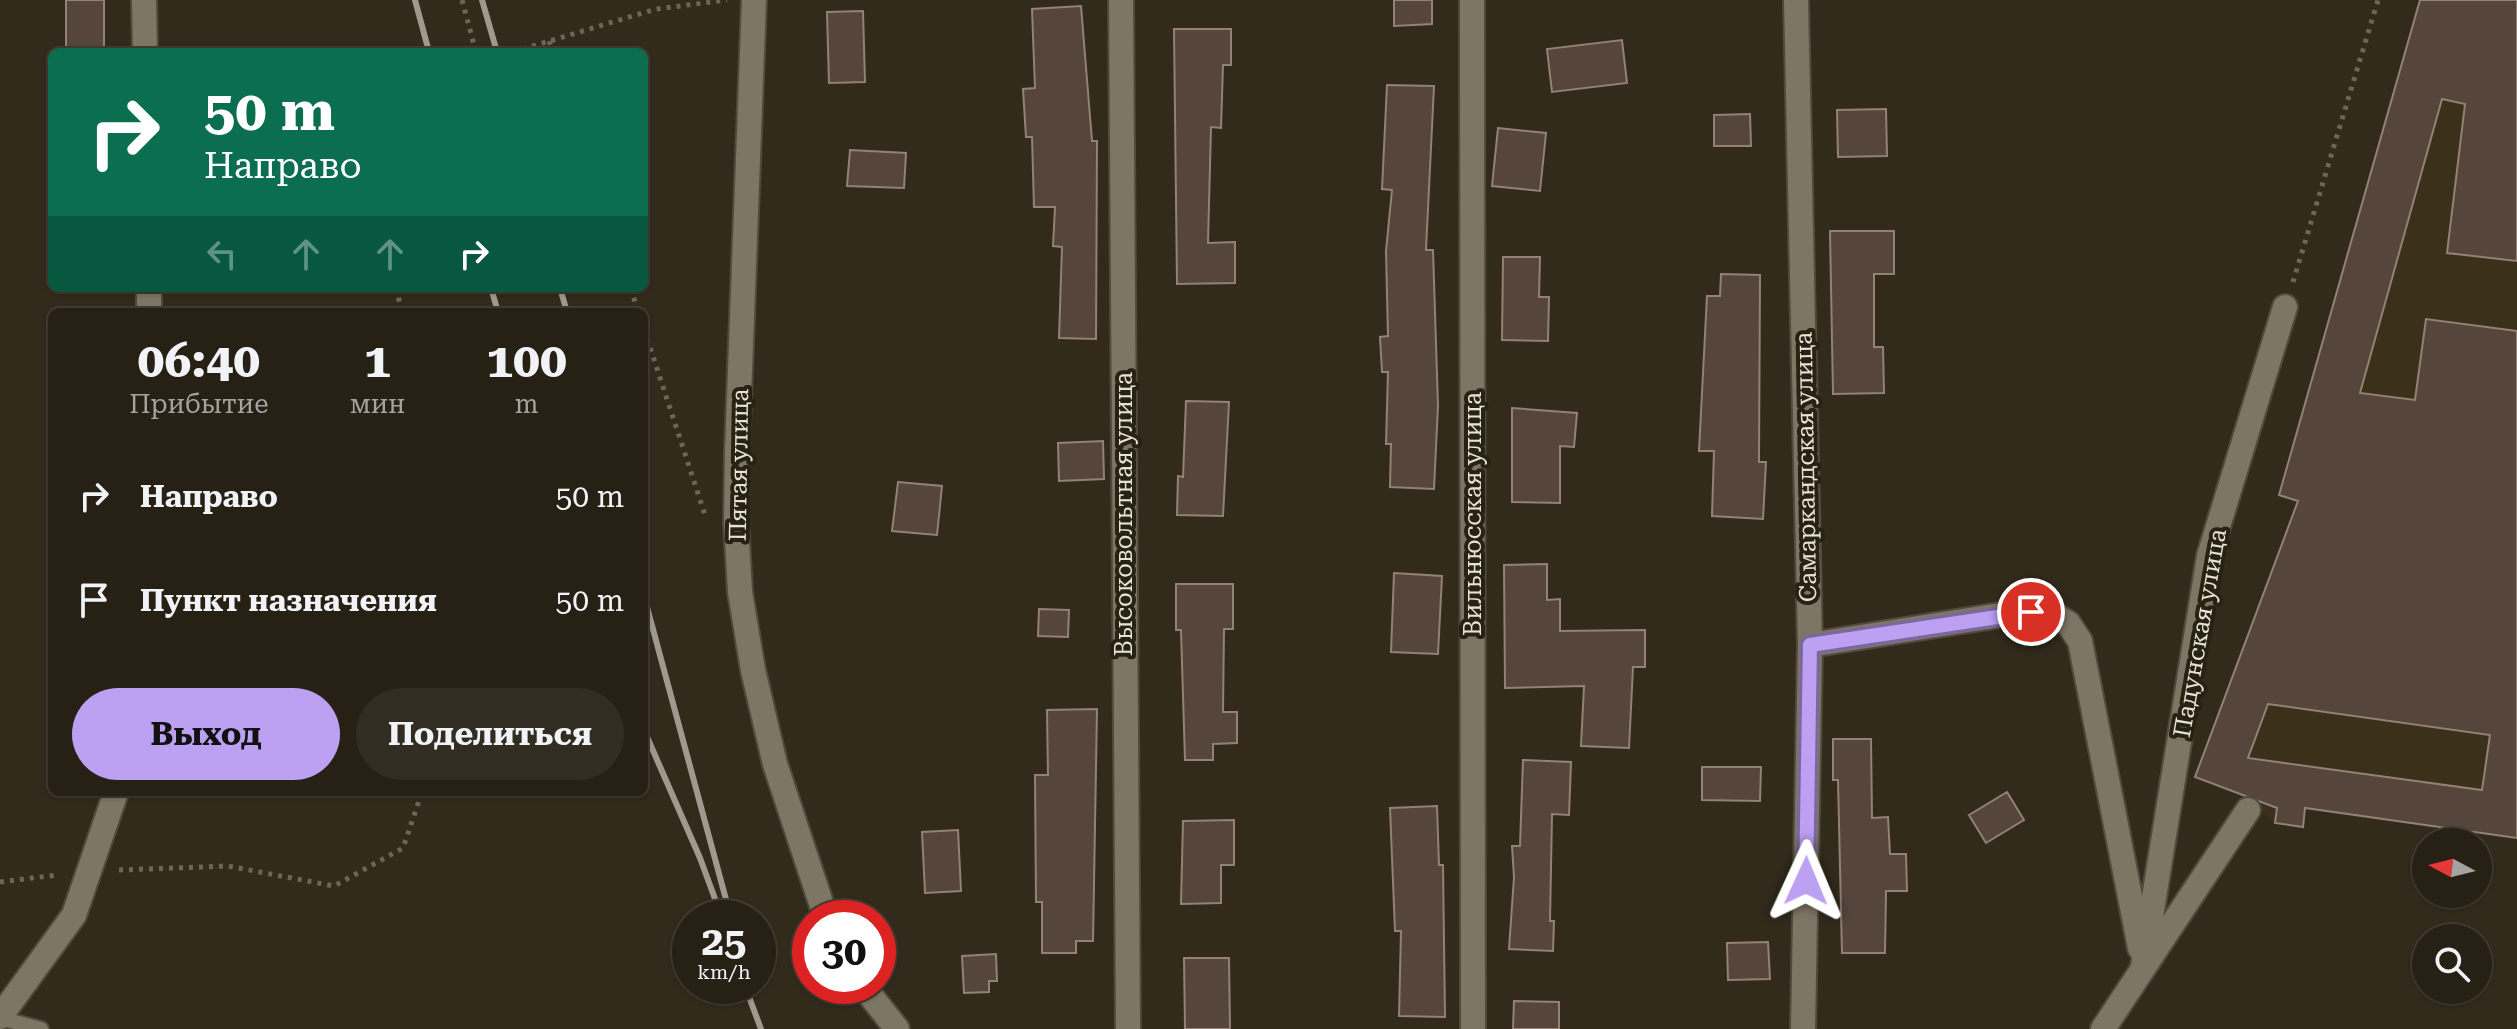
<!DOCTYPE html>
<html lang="ru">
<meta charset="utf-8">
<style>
body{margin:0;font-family:"Roboto Serif",serif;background:#322d22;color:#f1f3f6;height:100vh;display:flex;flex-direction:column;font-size:30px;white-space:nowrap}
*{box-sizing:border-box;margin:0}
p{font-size:26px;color:#a4a3a0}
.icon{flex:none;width:44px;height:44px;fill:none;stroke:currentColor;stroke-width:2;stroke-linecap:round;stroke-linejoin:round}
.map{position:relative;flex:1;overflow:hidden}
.drawer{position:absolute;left:48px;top:308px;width:600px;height:488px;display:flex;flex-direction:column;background:#262015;border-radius:12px;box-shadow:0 2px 6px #0004,0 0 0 2px #423e34}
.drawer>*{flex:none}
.banner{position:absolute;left:48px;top:48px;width:600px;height:244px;border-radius:12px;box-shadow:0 2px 6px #0004,0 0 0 2px #423e34;background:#0b6e4f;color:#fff;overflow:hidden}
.needle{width:52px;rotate:277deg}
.fabs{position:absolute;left:2412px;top:828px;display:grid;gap:16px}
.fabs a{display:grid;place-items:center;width:80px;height:80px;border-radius:50%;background:#262015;box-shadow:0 2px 6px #0004,0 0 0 2px #423e34;font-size:40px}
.speed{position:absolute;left:672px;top:900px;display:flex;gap:16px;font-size:40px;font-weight:700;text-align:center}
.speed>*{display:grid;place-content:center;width:104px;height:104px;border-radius:50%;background:#262015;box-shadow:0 2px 6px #0004,0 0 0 2px #423e34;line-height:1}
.speed small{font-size:20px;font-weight:400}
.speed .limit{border:12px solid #d22;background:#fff;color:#111}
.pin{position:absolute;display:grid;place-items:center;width:68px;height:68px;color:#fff;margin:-34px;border:4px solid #fff;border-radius:50%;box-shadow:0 2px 8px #0007}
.me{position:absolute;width:88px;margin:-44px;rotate:1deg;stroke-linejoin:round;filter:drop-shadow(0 0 6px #0008)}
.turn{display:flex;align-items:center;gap:28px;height:168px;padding:0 24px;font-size:36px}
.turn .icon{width:104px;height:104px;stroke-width:2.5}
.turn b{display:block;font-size:56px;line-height:68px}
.lanes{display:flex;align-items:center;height:76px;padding:0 24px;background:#0003;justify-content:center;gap:40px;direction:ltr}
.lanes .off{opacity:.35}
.eta{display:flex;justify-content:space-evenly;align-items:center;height:136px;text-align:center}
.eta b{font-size:48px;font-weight:700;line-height:56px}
.button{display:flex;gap:16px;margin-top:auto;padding:16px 24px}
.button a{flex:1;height:92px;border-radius:48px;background:#bca0f2;color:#111;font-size:32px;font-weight:700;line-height:92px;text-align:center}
.button a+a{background:#322d22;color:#f1f3f6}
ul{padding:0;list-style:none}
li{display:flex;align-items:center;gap:24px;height:104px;padding:0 24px}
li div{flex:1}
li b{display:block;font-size:30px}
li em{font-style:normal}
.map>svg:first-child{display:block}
.built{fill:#3b311b}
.building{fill:#55453b;stroke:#938176;stroke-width:2;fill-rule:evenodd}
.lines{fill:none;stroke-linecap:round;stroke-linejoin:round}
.lane-casing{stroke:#4f4a3d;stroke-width:18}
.street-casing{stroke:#4f4a3d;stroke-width:28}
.secondary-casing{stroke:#4f4a3d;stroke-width:28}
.path{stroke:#6c6658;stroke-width:5;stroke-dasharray:4 6;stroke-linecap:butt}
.lane{stroke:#7e7665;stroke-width:14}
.street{stroke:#7e7665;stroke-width:24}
.secondary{stroke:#7e7665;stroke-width:24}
.rail{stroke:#a09a8e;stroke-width:6}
.route-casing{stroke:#7a689d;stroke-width:20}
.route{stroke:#bca0f2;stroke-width:14}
.labels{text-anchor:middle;stroke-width:8;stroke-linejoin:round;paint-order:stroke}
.street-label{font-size:24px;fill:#e7e2d8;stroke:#282213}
</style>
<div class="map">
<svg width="2517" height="1029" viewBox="0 0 2517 1029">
<rect width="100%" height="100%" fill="#322b1c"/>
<!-- built -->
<path class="built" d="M2420 0H2517V839L2306 808 2303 827 2275 823 2236 792 2195 777 2298 501 2279 495Z"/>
<!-- building -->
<path class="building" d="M66 0H104V50H66Z
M1394 0H1432V24L1394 26Z
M2420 0H2517V261L2447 253 2465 104 2442 99 2360 393 2415 400 2426 319 2517 331V838L2305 808 2303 827 2275 823 2277 808 2195 777 2298 501 2279 495ZM2268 704 2490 735 2482 790 2248 758Z
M1081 6 1092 141H1097L1096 339 1059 338 1062 247 1053 246 1055 207H1034L1032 137H1026L1023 89 1035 88 1032 9Z
M863 11 865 82 829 83 827 12Z
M1174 29H1231V65H1223L1221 128 1211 127 1208 243 1235 242V283L1177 284Z
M1622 40 1627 83 1552 92 1547 49Z
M1387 85 1434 86 1426 250H1433L1438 406 1434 489 1390 487 1391 444H1386L1388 372H1382L1380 337 1388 336 1386 251 1392 190 1382 189Z
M1886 109 1887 156 1838 157 1837 110Z
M1750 114 1751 146H1714V115Z
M1498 128 1546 133 1540 191 1492 186Z
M850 150 906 153 904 188 847 186Z
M1830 231H1894V274H1874V347H1883L1884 393 1833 394Z
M1503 257H1540L1539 297H1549L1548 341 1502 340Z
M1721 274 1760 275 1759 462H1766L1763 519 1712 516 1714 451H1699L1707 296H1720Z
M1186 401 1229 402 1223 516 1177 515 1178 476 1183 477Z
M1512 408 1577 413 1574 447 1560 446V503L1512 502Z
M1103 441 1104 479 1059 481 1058 443Z
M898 482 942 486 937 535 892 531Z
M1547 564V600L1560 599V631L1645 630V667H1633L1629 748 1581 746 1584 686 1505 688 1504 565Z
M1394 573 1442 576 1438 654 1391 652Z
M1176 584H1233V629H1224L1223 712H1237V743L1213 744V760H1185L1181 630H1176Z
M1039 609 1069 610 1068 637 1038 636Z
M1097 709 1093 941H1076V953H1042V902H1036L1035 775H1048L1047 710Z
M1833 739H1871L1872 818 1888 817 1890 854H1906L1907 891H1886L1885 953H1842L1838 780H1833Z
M1523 760 1571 762 1569 815 1552 814 1550 921H1554L1553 951 1509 949 1514 877 1512 846H1520Z
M1702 767H1761L1760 801 1702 800Z
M2007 792 2024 820 1986 843 1969 815Z
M1437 806 1439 865H1443L1445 1017 1399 1016 1401 931H1395L1390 808Z
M1234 820V865H1221V903L1181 904 1183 821Z
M958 830 961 891 925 893 922 832Z
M1768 942 1770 979 1728 980 1727 943Z
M996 954 997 981H989V992L964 993 962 956Z
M1184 958H1229L1230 1029H1185Z
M1514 1001 1559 1002V1029H1513Z"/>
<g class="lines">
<defs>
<path id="lane" d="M0 1018 41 1029"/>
<path id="street" d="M144 0 145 52
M1121 0 1128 1029
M1472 0 1473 1029
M1796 0 1810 645 1803 1029
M149 288V312
M1810 645 2013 613 2048 611 2068 623 2080 641 2140 948
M2143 966 2209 556 2285 307
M0 1017 74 915 116 792
M2103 1029 2248 810"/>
<path id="secondary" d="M754 0 737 450 736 522 740 592 753 670 775 764 826 918
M863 986 897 1029"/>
</defs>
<!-- lane casing -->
<use href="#lane" class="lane-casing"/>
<!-- street casing -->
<use href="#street" class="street-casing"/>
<!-- secondary casing -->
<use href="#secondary" class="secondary-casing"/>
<!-- path -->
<path class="path" d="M462 0 476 52
M549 41 553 52
M513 52 656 9 727 0
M2293 282 2378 0
M396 288 402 312
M631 288 638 312
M644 329 706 518
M119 870 228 866 334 886 403 848 422 792
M0 882 57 875"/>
<!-- lane -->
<use href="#lane" class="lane"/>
<!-- street -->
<use href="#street" class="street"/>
<!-- secondary -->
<use href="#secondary" class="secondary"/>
<!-- rail -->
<path class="rail" d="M415 0 429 52
M482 0 497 52
M491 288 498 312
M560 288 567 312
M644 596 731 918
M644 730 700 858 718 907
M745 986 761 1029"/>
</g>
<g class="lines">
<defs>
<path id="route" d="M1806 881 1810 645 2031 612"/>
</defs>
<!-- route casing -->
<use href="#route" class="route-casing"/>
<!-- route -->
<use href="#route" class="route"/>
</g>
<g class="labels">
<!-- street labels -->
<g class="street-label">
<text transform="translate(739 465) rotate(-89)" y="8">Пятая улица</text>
<text transform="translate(1806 467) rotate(-91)" y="8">Самаркандская улица</text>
<text transform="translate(1124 514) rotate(-90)" y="8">Высоковольтная улица</text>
<text transform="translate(1473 514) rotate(-90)" y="8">Вильнюсская улица</text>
<text transform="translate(2200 633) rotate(-80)" y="8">Падунская улица</text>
</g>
</g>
</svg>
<div class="fabs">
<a><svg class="needle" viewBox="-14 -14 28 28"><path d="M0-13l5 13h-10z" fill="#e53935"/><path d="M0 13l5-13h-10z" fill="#a4a3a0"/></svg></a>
<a><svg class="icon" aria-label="search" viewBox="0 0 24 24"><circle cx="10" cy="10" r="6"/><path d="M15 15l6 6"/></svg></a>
</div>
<div class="speed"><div>25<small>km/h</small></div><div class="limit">30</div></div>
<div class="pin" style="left:2031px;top:612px;background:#d93025"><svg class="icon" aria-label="arrive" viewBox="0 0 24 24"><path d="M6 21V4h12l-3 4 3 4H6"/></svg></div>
<svg class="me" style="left:1806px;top:881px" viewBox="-20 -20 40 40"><path d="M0-17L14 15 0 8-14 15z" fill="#bca0f2" stroke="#fff" stroke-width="4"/></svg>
<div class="banner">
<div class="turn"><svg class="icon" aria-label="right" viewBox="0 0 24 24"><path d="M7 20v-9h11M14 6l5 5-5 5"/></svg><div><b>50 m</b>Направо</div></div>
<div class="lanes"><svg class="icon off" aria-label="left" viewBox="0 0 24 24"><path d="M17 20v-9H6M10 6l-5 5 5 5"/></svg><svg class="icon off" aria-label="ahead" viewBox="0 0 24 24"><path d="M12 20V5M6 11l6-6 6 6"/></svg><svg class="icon off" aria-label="ahead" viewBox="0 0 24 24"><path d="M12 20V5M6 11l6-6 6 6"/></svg><svg class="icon" aria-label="right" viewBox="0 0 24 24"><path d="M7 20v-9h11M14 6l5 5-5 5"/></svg></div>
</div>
<section class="drawer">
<div class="eta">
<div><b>06:40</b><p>Прибытие</p></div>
<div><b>1</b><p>мин</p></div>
<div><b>100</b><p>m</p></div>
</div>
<ul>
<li><svg class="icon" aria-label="right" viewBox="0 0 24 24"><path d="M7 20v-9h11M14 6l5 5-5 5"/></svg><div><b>Направо</b></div><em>50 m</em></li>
<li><svg class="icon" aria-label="arrive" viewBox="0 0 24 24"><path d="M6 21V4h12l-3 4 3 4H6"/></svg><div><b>Пункт назначения</b></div><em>50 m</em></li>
</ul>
<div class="button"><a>Выход</a><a>Поделиться</a></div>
</section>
</div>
